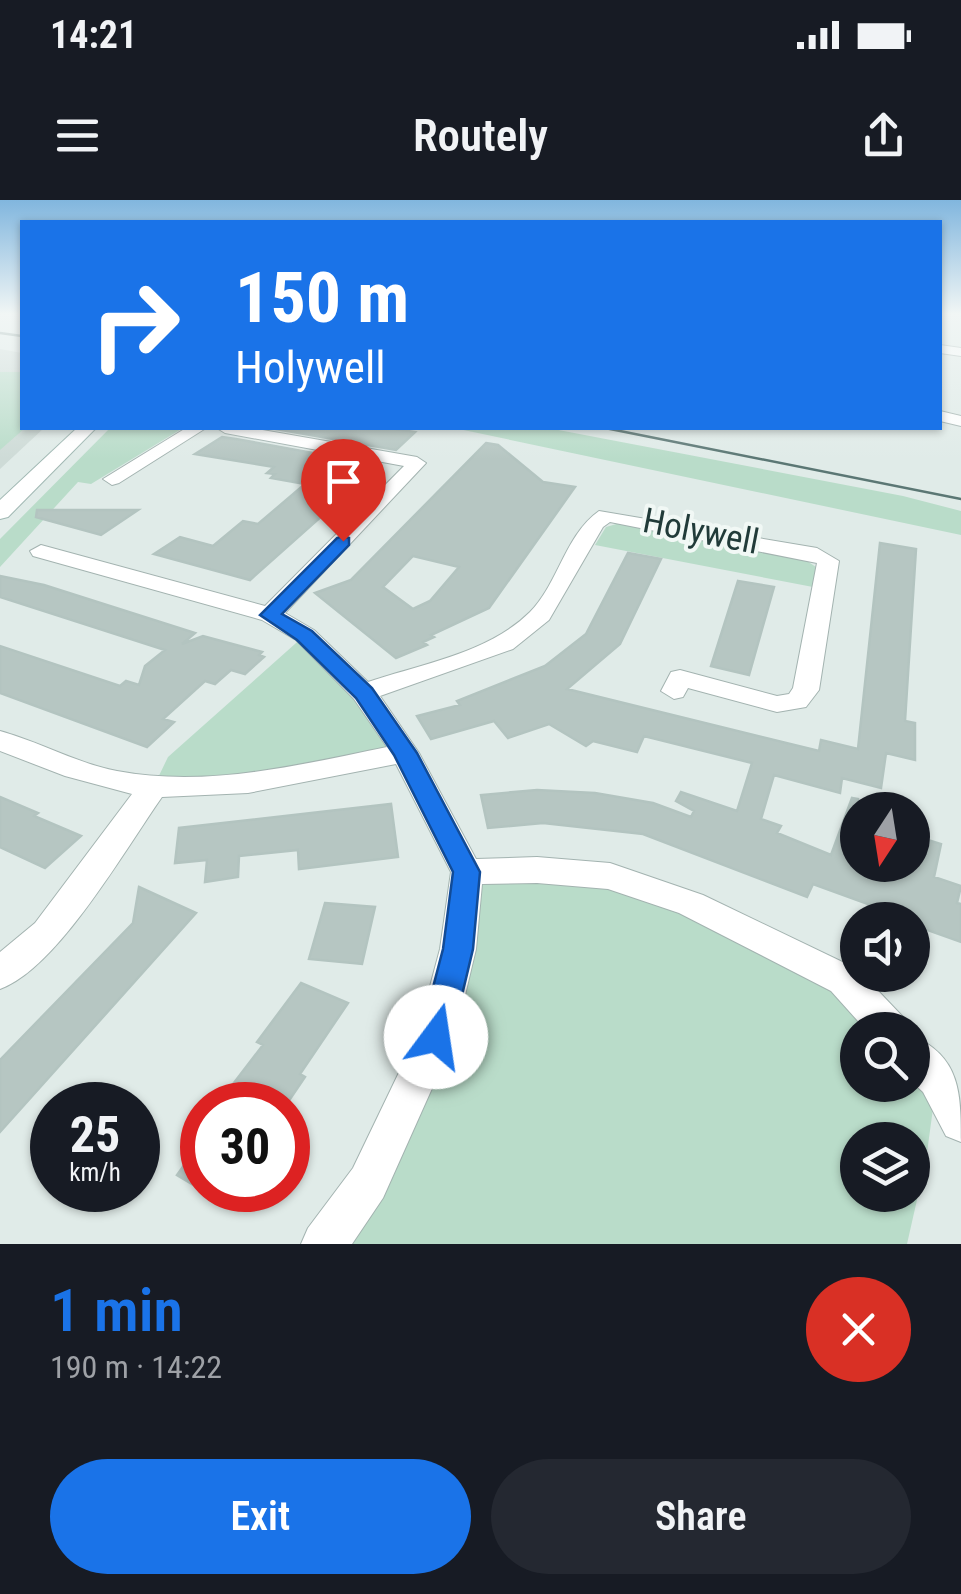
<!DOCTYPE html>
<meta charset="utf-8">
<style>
body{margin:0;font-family:"Roboto Condensed",sans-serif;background:#242831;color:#f1f3f6;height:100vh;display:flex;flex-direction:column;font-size:38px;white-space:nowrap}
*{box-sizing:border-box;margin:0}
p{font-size:32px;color:#9ea1a6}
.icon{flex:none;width:55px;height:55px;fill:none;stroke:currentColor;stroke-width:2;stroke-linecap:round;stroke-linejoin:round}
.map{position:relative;height:1044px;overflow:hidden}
.sheet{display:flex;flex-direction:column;background:#171b24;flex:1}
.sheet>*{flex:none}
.top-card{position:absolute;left:20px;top:20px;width:922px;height:210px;border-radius:0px;box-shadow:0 2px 8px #0004;background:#1a73e8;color:#fff;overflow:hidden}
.needle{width:65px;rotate:192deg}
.fabs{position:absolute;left:840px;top:592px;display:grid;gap:20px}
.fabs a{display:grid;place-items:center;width:90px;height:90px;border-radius:50%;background:#171b24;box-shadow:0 2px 8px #0004;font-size:50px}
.speed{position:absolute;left:30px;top:882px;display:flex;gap:20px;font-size:50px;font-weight:700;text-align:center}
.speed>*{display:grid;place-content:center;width:130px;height:130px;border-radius:50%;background:#171b24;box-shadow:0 2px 8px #0004;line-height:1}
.speed small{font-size:25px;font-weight:400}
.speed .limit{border:15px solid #d22;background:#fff;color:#111}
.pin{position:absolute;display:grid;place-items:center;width:85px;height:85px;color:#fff;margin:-102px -42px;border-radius:50% 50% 50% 0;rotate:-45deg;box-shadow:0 0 10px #0007}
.pin .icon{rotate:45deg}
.me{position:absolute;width:110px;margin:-55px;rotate:14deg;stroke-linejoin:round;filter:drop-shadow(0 0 8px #0008)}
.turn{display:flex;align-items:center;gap:35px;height:210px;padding:0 50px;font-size:45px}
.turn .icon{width:130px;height:130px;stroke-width:2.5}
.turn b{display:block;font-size:70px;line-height:85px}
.round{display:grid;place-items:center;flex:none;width:105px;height:105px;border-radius:52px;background:#242831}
.overview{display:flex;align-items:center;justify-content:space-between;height:170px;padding:0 50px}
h1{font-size:60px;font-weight:600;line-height:75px;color:#1a73e8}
.primary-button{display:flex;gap:20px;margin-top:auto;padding:20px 50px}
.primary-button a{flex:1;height:115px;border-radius:60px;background:#1a73e8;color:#fff;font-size:40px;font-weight:600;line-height:115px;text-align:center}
.primary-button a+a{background:#242831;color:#f1f3f6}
.status{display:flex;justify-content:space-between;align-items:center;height:70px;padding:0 50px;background:#171b24;direction:ltr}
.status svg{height:28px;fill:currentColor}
header{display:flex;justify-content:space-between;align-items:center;height:130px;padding:0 50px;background:#171b24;font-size:45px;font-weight:600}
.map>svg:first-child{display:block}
.built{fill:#cedbd7}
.green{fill:#b9dcc9;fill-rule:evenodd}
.building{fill:#b6c6c2;stroke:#b3c4c0;stroke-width:2.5;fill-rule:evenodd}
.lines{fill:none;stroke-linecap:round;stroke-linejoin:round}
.minor-casing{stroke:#a3b3b0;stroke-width:2}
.secondary-casing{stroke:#9fb7b2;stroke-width:2}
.minor{fill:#fff;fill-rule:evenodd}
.secondary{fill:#fff;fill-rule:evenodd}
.tram{stroke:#5b7774;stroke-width:2.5}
.route{fill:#1a73e8;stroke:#114b97;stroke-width:2.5}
.labels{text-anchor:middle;stroke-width:8;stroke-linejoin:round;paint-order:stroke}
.street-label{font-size:35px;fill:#213b39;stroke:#f1f8f5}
</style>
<div class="status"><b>14:21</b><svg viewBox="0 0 49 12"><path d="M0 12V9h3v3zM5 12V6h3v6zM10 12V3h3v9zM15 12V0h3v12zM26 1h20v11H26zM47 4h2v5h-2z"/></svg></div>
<header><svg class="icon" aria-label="menu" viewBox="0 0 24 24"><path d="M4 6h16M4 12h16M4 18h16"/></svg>Routely<svg class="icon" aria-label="share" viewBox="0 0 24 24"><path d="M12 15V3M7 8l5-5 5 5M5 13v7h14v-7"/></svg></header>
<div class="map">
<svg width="961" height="1044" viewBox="0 0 961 1044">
<rect width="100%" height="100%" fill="#e0ebe8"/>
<!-- built -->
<path class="built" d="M0 149 22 153V228H44L0 269Z"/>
<!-- green -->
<path class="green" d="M0 172H22L25 228 0 250Z
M110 228H183L91 284 78 282 0 367V339Z
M454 228H548L903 296 961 311V335Z
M620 323 804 359 816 367 813 387 595 345 606 327Z
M305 435 405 553 154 586 168 557Z
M467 672 610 676 844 780 890 830H858V885H912L913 854 937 879 926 960 907 1044H324L436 837ZM858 940H912V995H858Z"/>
<!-- building -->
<path class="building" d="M270 228H389L415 232 396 250Z
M222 237 236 239 379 265 250 380 154 354 180 337 213 346 243 321 258 324 305 284 271 278 275 274 267 273 274 267 195 254Z
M486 243 498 245 543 282 575 287 489 408 431 435 434 437 423 442 427 445 396 458 315 393 351 380ZM413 356 459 367 430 401 413 409 383 387Z
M37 310H138L101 335 36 317Z
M880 343 916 349 905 521 915 523V560L886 553 881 588 842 578 840 593 774 575 761 619 781 626 777 633 831 655 852 598 858 599V665H912V635L941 644 934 677 961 686 957 703 961 704V742L919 727 920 723 912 720 813 684 807 697 643 634 543 623 488 628 481 595 537 590 595 593 653 603 691 617 694 611 676 601 681 592 737 611 752 563 644 536 637 552 593 541 586 546 549 524 508 538 494 521 431 539 417 516 460 505 457 501 545 466 586 434 628 353 661 359 620 444 567 489 819 551 821 540 858 549Z
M0 376 44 385 195 433 182 444 203 436 262 452 259 455 264 457 245 474 231 470 215 484 205 481 163 519 174 522 147 547 0 493V446L120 486 126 481 139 485 145 466 165 450 0 397Z
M738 381 774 387 749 475 711 466Z
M0 597 38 613 34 616 81 636 45 668 0 647Z
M391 604 398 657 299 669 298 650 239 656 238 677 205 682 207 660 175 663 179 628Z
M139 687 196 713 0 932V860L133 723Z
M325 703 375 707 362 764 309 759Z
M301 783 348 803 300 874 305 877 286 905H217L263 845 257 842Z
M202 940V990L177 975Z"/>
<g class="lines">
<defs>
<path id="minor" d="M940 145 961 148V156L940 153Z
M940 211 961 216V226L940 221Z
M186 228H206L119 283 112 285 103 279Z
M217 228H251L417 257 426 263 285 413 314 430 368 482C421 464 489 453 530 412 558 384 565 335 599 311L817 348 839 361 819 490 806 507 777 512 688 488 683 497 674 499 661 491 671 472 680 470 777 496 789 494 793 488 817 363 610 322 603 327 549 420 513 449 380 496 419 553 476 659 537 657 610 663 703 695 857 769 858 775H863L904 818 909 830H866L831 791 679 713 608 689 537 683 482 684 476 749 455 837 383 998 352 1044H301L308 1028 353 968 417 835 440 749 451 672 396 564 248 593 162 597C126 648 57 769 0 789V752L35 723 132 594 65 576 0 551V531C40 542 76 563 117 571 207 588 299 565 387 547L354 499 296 440 262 420 33 356 30 351 41 345 265 406 404 266 225 233Z
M912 836C961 856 961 895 961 942L946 936 923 892 912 882Z"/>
<path id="secondary" d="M77 228H96L8 317 0 319V300Z"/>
</defs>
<!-- minor casing -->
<use href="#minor" class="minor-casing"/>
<!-- secondary casing -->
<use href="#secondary" class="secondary-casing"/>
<!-- minor -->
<use href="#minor" class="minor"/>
<!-- secondary -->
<use href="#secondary" class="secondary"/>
<!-- tram -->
<path class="tram" d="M0 133 22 136
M605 228 961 299"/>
</g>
<!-- sky -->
<linearGradient id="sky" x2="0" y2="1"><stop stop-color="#81b6de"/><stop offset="0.44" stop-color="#f1f6f5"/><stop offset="1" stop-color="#f1f6f5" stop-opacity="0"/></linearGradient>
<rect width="961" height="259" fill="url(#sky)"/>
<!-- route -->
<path class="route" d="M343 336 349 338V345L282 414 312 431 372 488 417 553 480 672 473 749 452 837 447 847 436 851 425 847 420 837 443 749 453 672 394 555 356 498 297 440 260 415 337 338Z"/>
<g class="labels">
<!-- street labels -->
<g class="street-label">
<text transform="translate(701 331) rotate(11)" y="12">Holywell</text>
</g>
</g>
</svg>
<div class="fabs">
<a><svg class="needle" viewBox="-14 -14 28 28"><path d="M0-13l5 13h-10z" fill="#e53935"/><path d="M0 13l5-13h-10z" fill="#9ea1a6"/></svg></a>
<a><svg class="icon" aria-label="sound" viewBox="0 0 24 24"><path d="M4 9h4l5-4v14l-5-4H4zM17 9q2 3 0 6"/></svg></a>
<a><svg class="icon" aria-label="search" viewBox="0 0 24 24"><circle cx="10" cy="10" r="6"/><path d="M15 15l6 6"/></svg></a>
<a><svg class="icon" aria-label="layers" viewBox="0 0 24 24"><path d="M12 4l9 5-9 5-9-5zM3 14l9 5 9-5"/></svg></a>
</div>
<div class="speed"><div>25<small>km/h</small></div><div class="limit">30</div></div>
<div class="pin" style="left:343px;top:341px;background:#d93025"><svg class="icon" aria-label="arrive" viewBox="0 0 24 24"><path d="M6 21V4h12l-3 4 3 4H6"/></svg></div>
<svg class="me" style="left:436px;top:837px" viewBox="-20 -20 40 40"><circle r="19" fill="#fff"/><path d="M0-13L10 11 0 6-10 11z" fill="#1a73e8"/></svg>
<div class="top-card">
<div class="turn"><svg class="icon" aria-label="right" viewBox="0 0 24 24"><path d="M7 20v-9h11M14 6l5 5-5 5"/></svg><div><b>150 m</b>Holywell</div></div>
</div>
</div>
<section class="sheet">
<div class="overview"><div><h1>1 min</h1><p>190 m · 14:22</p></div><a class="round" style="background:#d93025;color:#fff"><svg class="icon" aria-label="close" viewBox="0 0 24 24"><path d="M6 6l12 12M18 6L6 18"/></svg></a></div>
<div class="primary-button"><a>Exit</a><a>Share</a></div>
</section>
